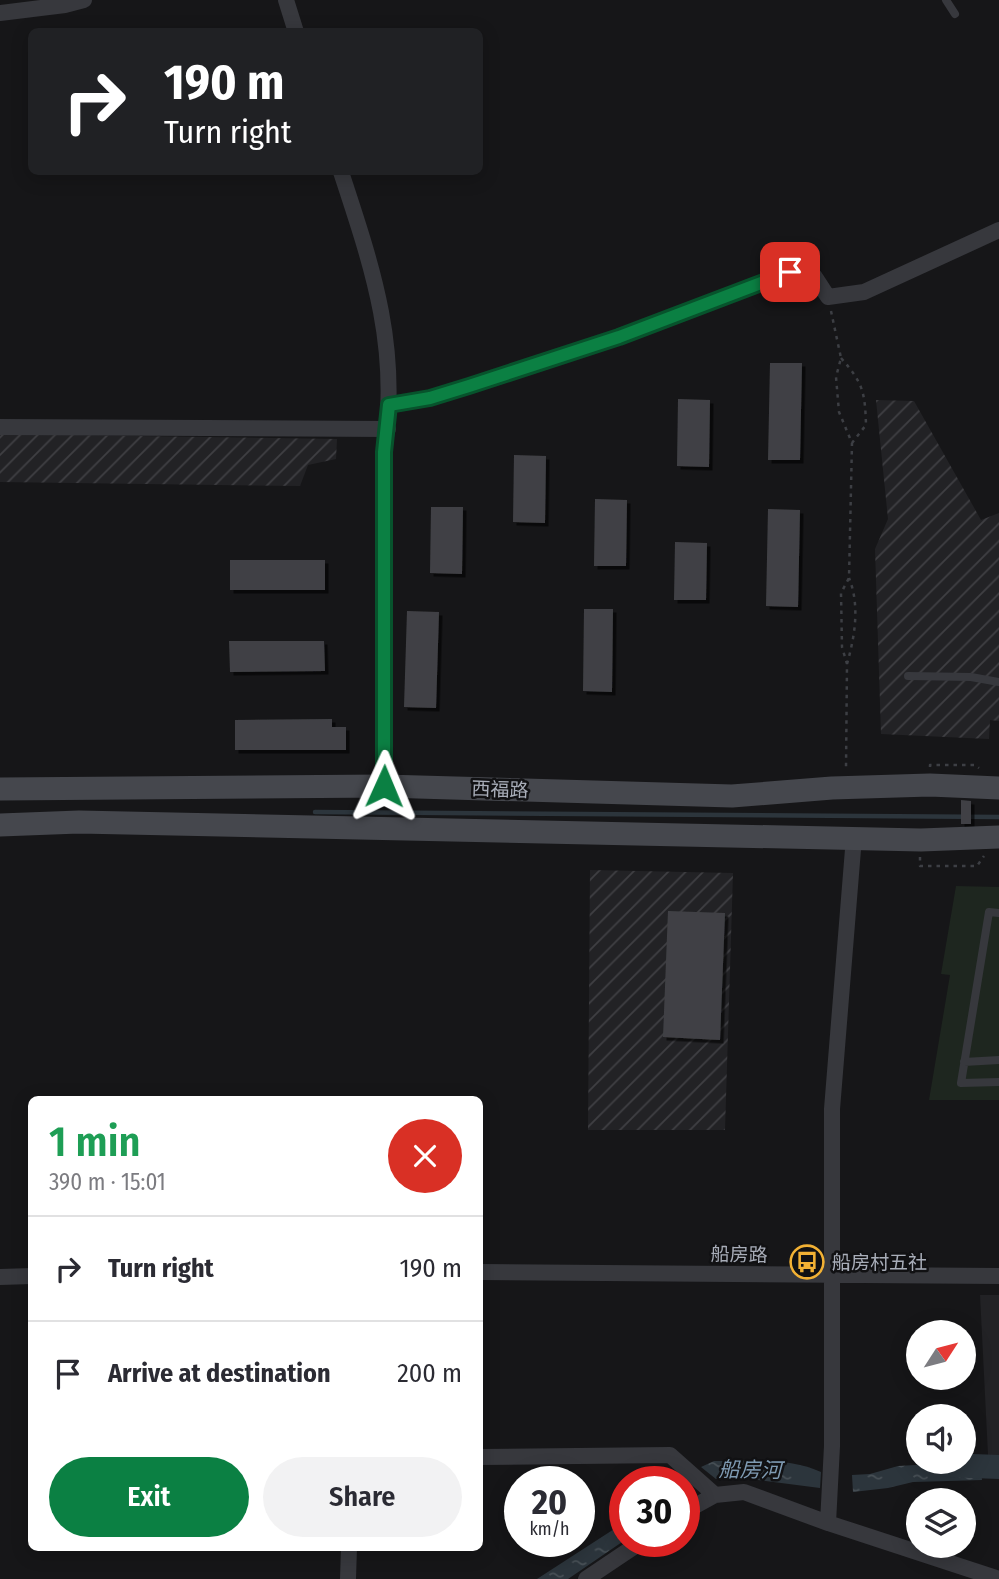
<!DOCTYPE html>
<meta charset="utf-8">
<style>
body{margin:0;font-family:"Fira Sans Condensed","Noto Sans SC",sans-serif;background:#f2f2f3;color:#2b2b33;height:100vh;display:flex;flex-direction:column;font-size:26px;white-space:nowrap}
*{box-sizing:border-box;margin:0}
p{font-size:23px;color:#7c7c81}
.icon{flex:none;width:38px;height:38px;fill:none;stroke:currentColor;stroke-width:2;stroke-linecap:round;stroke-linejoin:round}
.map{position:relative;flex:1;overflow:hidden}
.details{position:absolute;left:28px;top:1096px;width:455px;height:455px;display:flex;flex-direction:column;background:#fff;border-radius:10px;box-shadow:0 4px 18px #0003}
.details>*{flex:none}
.guide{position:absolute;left:28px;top:28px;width:455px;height:147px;border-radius:10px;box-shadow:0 4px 18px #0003;background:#202124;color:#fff;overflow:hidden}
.needle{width:46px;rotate:54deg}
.tools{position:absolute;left:906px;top:1320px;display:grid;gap:14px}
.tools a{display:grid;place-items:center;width:70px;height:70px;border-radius:50%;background:#fff;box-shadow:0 4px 18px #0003;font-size:35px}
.speed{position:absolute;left:504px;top:1466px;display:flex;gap:14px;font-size:35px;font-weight:700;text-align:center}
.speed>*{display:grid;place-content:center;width:91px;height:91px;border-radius:50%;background:#fff;box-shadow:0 4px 18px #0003;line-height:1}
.speed small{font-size:18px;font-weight:400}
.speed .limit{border:10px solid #d22;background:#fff;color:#111}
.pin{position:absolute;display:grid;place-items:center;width:60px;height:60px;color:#fff;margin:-30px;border-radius:14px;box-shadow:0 4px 10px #0006}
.me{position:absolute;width:77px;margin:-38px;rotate:1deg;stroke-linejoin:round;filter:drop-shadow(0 0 5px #0008)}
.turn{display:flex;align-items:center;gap:24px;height:147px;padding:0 21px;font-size:32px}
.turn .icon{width:91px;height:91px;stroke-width:2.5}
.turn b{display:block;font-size:49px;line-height:60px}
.round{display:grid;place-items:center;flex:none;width:74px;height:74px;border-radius:37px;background:#f2f2f3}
.summary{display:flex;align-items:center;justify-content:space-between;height:119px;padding:0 21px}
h1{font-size:42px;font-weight:600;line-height:52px;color:#1e9e55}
.primary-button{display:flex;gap:14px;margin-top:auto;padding:14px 21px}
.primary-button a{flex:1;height:80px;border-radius:42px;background:#0b8043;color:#fff;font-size:28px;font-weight:600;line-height:80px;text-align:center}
.primary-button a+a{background:#f2f2f3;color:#2b2b33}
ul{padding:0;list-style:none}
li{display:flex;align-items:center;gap:21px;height:105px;padding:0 21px;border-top:2px solid #e1e1e2}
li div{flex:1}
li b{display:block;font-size:26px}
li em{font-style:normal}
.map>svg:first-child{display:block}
.built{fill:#222225}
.industrial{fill:url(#industrial-furrows)}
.park{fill:#1e261f}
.water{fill:url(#water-ripples)}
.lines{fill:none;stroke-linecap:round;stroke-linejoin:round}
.stream{stroke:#2c353c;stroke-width:4.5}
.river{stroke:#2c353c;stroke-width:24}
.building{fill:#404145;filter:url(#shadow)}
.path{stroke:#3d3f44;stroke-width:2.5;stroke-dasharray:3.5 5;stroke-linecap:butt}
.service{stroke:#37383d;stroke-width:8}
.minor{stroke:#37383d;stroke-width:16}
.secondary{stroke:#45474d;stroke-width:23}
.route-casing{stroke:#07532c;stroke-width:18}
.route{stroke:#0b8043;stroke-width:12}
.labels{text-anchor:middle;stroke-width:5;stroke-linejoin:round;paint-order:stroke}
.street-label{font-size:19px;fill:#a8adb8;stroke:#111113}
.poi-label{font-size:19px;fill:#a8adb8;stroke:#111113;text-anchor:start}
.water-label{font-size:21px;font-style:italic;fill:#7f9bb3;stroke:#111113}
</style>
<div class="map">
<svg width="999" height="1579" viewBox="0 0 999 1579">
<defs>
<pattern id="industrial-furrows" width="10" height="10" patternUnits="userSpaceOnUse" patternTransform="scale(1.75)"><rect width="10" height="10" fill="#222225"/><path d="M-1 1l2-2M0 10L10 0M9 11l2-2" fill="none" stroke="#3f3f43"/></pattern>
<pattern id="water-ripples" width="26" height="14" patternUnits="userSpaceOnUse" patternTransform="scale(1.75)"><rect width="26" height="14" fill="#2c353c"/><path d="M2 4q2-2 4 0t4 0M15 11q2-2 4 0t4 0" fill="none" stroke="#485056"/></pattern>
<filter id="shadow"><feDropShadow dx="3.5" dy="3.5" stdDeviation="0" flood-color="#0009"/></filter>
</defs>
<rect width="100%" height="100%" fill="#161618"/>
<!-- built -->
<path class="built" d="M980 1295H999V1455H988Z"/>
<!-- industrial -->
<path class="industrial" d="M876 400 914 401 981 520 999 513V721L990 720 989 739 881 734 875 549 888 519Z
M0 434 337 439 336 459 308 465 300 486 0 482Z
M590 870 733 873 725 1130H588Z"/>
<!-- park -->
<path class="park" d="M956 886 999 887V1100H929L950 975 941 974Z"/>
<!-- water -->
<path class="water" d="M714 1461C749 1461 789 1457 821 1472L820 1488 742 1478 716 1479 701 1467Z
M933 1464 981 1465 982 1480 913 1482 888 1488 853 1492 852 1475 870 1474 898 1466Z
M625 1522V1540L568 1579H537Z"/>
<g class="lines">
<!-- stream -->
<path class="stream" d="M315 812 999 817"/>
<!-- river -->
<path class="river" d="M947 1465 999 1467"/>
</g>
<!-- building -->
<path class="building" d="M770 363H802L800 460H768Z
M678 399 710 400 709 467 677 466Z
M514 455 546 456 545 523 513 522Z
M595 499 627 500 626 566H594Z
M431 507H463L462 574 430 573Z
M768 509 800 510 798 607 766 606Z
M675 542 707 543 706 600H674Z
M230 560H325V590H230Z
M584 609H613L612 692 583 691Z
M407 611 439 612 436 708 404 707Z
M229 641H324L325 671 230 672Z
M332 719V727H346V750H235V720Z
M961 800 971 801V824H961Z
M668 911 725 913 720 1040 663 1037Z"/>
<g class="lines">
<!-- path -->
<path class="path" d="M831 311 841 358 836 377 839 412 852 443 849 578 841 593 842 647 847 664 846 769
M841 358C863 383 865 392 866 425L852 443
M847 664C855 636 860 605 849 578
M930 767V765H975L979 768
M920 857V866H977L984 856"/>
<!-- service -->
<path class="service" d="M946 0 955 14
M908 676 971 677 999 682
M999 913 989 912 961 1083 999 1082
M964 1062 999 1060"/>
<!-- minor -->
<path class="minor" d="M286 0 296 32
M0 13 65 5 84 0
M341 172C373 269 400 348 384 452V786
M389 405 430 398 469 386 619 337 790 272 804 269 815 277 828 297 864 292 999 230
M0 427 388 429
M480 1272 999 1276
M0 1277 32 1276
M480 1457 670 1455 715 1495
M684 1512 715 1495 744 1492 828 1523 832 1446V1109L854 837
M828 1523 999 1579
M348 1579 349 1547
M586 1579 641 1542"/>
<!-- secondary -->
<path class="secondary" d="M0 789 384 786 732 796 832 788 930 785 999 788
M0 825 79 822 921 840 999 837"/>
</g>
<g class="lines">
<defs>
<path id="route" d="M384 786V452L389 405 430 398 469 386 619 337 790 272"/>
</defs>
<!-- route casing -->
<use href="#route" class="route-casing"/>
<!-- route -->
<use href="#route" class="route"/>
</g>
<!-- icons -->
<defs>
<symbol id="bus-ring" viewBox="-11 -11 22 22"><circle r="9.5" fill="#111113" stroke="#f2b134" stroke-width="1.5"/><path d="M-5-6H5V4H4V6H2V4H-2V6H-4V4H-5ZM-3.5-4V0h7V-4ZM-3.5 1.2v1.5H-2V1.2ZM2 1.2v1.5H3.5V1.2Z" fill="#f2b134"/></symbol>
</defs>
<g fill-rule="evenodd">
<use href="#bus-ring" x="788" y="1243" width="38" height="38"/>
</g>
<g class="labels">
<!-- street labels -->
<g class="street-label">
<text transform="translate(500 789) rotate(2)" y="7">西福路</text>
<text transform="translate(739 1254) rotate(1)" y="7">船房路</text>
</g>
<!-- poi labels -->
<g class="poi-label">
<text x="832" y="1269">船房村五社</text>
</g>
<!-- water labels -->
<g class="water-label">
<text transform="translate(750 1470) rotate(1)" y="7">船房河</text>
</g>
</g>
</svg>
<div class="tools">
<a><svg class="needle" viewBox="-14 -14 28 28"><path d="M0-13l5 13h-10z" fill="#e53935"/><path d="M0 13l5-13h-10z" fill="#7c7c81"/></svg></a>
<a><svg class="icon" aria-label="sound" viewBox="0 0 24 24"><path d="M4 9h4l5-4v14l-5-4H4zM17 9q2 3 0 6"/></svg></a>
<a><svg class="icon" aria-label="layers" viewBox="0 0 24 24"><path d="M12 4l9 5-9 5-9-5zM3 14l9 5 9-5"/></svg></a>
</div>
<div class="speed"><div>20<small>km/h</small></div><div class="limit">30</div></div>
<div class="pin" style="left:790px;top:272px;background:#d93025"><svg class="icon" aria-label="arrive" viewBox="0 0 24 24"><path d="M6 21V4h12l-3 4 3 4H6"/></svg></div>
<svg class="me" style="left:384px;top:786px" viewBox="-20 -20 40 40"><path d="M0-17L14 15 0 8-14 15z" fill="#0b8043" stroke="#fff" stroke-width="4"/></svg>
<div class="guide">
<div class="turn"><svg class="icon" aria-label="right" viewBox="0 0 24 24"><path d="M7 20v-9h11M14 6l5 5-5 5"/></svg><div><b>190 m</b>Turn right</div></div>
</div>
<section class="details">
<div class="summary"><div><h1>1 min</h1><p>390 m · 15:01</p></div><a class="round" style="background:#d93025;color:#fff"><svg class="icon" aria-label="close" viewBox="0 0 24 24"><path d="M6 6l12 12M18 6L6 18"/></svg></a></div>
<ul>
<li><svg class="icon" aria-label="right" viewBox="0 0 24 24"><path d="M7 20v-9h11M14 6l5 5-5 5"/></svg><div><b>Turn right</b></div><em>190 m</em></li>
<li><svg class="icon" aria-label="arrive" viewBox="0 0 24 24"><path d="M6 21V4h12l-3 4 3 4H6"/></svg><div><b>Arrive at destination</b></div><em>200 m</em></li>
</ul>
<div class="primary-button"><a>Exit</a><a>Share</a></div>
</section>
</div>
